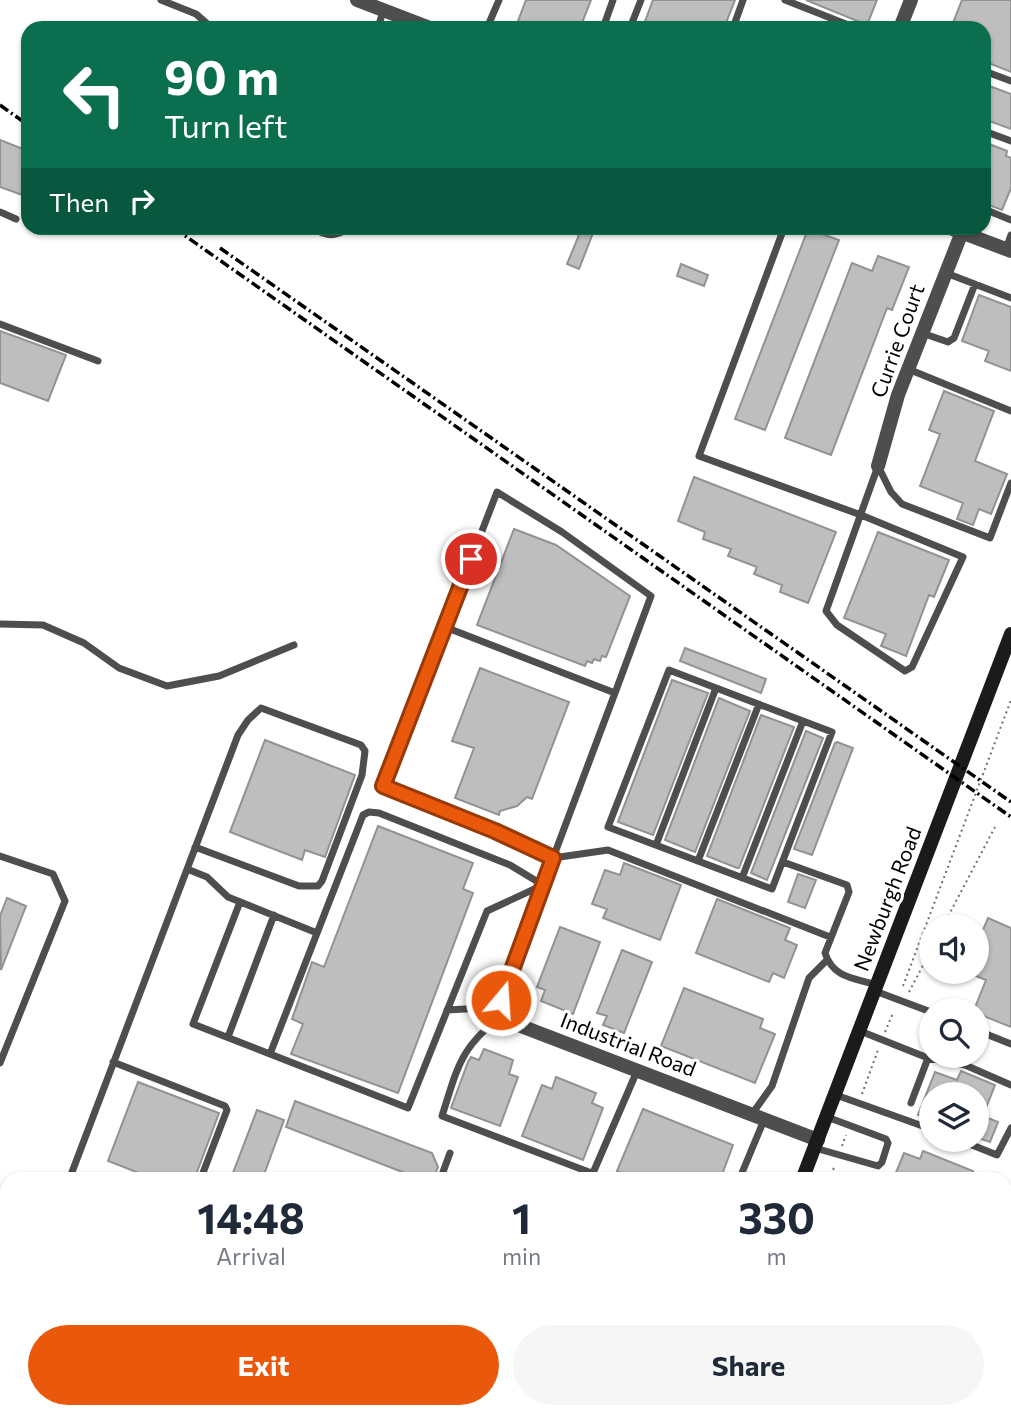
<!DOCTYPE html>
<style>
body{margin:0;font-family:Commissioner,sans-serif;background:#f6f6f7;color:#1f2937;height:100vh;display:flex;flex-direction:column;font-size:26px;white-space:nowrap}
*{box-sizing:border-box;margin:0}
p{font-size:23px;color:#747a83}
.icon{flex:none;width:38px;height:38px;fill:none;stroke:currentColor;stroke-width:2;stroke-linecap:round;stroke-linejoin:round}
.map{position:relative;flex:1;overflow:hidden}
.panel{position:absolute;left:0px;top:1172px;width:1012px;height:247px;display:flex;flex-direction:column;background:#fff;border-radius:21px 21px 0 0;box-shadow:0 2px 5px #0004}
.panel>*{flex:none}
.guide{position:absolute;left:21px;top:21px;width:970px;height:214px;border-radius:21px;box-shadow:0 2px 5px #0004;background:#0b6e4f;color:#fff;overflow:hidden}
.fabs{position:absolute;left:919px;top:914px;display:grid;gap:14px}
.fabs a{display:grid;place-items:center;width:70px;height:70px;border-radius:50%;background:#fff;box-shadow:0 2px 5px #0004;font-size:35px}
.pin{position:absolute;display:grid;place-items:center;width:60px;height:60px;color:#fff;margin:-30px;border:4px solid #fff;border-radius:50%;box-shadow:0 2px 7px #0007}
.me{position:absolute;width:77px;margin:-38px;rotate:18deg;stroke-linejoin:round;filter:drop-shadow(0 0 5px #0008)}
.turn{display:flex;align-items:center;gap:24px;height:147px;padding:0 28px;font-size:32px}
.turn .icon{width:91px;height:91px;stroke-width:2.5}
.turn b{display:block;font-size:49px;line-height:60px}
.then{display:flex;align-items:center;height:66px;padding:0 28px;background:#0003;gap:14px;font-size:26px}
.eta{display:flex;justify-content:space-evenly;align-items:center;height:119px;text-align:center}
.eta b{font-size:42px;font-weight:700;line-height:49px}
.primary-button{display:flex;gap:14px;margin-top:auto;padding:14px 28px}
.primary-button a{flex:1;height:80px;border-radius:42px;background:#ea580c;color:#fff;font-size:28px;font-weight:700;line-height:80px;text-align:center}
.primary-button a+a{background:#f6f6f7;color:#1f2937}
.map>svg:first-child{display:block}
.building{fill:#bebebe;stroke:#929292;stroke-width:2}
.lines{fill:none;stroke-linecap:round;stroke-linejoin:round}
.highway-casing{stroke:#dbdbdb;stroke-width:23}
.path{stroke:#707070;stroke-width:2;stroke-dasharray:2 3.5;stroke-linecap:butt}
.lane{stroke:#4e4e4e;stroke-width:7}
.street{stroke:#4e4e4e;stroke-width:14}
.secondary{stroke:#1b1b1b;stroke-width:14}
.highway{stroke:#000;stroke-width:21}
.rail{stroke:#000;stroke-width:3.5;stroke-dasharray:10 3.5 2 3.5;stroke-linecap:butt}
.route-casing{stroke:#983908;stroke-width:18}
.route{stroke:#ea580c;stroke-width:12}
.labels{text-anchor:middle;stroke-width:6;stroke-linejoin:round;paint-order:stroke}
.street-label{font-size:21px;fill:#000;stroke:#fff}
</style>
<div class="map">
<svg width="1011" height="1418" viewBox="0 0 1011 1418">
<rect width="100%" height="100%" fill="#fff"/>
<!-- building -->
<path class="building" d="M526 0H591L580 28H537L518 21Z
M653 0H735L724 28H646L647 25 644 24Z
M806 0H877L867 25Z
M962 0H1011V72L984 61V28H951Z
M984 84 1011 94V129L984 119Z
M0 140 28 151V197L0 187Z
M984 142 1007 151 1006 156 1011 158V188L1002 210 984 203Z
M562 228H595L579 269 567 264 579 235Z
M808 229 839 240 765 430 735 419Z
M878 256 909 267 892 310 887 308 831 455 785 438 852 263 872 271Z
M681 264 708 275 704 286 677 276Z
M979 295 1011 307V371L985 361 989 351 962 341Z
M0 331 66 355 48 401 0 383Z
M944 391 994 411 975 461 1007 474 991 514 979 509 973 525 957 519 963 503 920 486 940 434 929 430Z
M694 477 836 532 808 603 780 592 782 585 754 574 757 567 728 556 731 549 703 539 705 532 678 521Z
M514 529 556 545 630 596 606 657 602 656 600 661 594 659 592 663 587 661 585 666 477 625Z
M878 532 949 560 934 597 929 595 906 656 881 646 886 634 844 618Z
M685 648 766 679 761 693 680 661Z
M480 668 569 702 532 799 527 797 517 806 500 811 499 815 455 798 474 748 452 741Z
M672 680 708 693 653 835 618 822Z
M719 698 750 711 695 852 665 840Z
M761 715 794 727 739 868H737L707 856Z
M806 731 823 738 767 880 751 873Z
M265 740 355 775 325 857 305 850 302 860 230 832Z
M837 742 853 748 812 855 794 849 835 743Z
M378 826 473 863 463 889 473 893 398 1093 291 1054 303 1024 292 1019 312 962 324 967Z
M624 863 681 885 660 940 603 918 607 909 592 904 605 870 620 875Z
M798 874 816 880 805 908 788 902Z
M7 898 26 906 1 970 0 916Z
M717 899 790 928 785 940 797 945 784 978 773 973 769 982 696 953Z
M988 918 1011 928V1027L976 1013V1010H974L986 980 976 976V946Z
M560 927 600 942 573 1014 541 1001 545 990 537 987Z
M622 950 652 962 624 1033 603 1025 607 1016 597 1013Z
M684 988 763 1019 760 1028 775 1034 755 1083 661 1046Z
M484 1049 513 1060 509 1074 518 1077 500 1126 451 1108 468 1062 471 1057 479 1060Z
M961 1071 995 1085 983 1116 998 1122 990 1142 976 1137V1094H931V1120L918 1115 935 1072 957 1080Z
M556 1077 596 1093 592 1103 603 1108 583 1160 522 1136 542 1085 552 1089Z
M138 1082 219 1113 194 1180H157L108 1161Z
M295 1101 432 1153 438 1167 433 1180H423L286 1127Z
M643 1109 733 1145 720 1180H638L617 1171Z
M257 1110 284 1120 262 1180H251L233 1173Z
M923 1151 973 1171 970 1180H906L895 1175 904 1153 920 1159Z"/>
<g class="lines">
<defs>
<path id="highway" d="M0 1277 7 1279
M0 1323 7 1325
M0 1362 7 1365
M0 1410 16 1418
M130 1412 145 1418
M232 1412 247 1418"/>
</defs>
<!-- highway casing -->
<use href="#highway" class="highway-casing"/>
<!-- path -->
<path class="path" d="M943 926 995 827
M903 986 1011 700
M909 992 931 950
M885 1032 893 1013
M862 1094 878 1050
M842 1146 846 1135
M829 1180 835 1165
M742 1418 744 1412"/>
<!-- lane -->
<path class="lane" d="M161 0 196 14 212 28
M785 0 856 28
M378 28 383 11
M487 28 499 0
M603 28 613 0
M630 28 641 0
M733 28 743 0
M755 28 756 25 780 28
M984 71 1011 81
M984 131 1011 141
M984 209 1011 220
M0 212 16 219
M313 228C327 237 335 237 349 228
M784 228 699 456 861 515 963 557 912 667 905 671 837 625 826 611 878 466
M1006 249 1011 235
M946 273 1011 298
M0 324 98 361
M922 333 948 342 954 338 975 284
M908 369 1011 411
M878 466 891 492 902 504 990 538 1011 483
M0 624 43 625 84 643 119 668 167 686 219 676 294 645
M445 627 497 492 562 532 651 596 615 693
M669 670 832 732 772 889 608 827Z
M369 812 379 813 510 865 543 885 487 911 408 1108 270 1054 363 815Z
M656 845 716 688
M0 856 53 874 65 901 0 1063
M553 858 615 693 445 627 383 786 495 831 553 858 608 850 830 937
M698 861 759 704
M783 862 847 885 849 892 825 953C833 978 854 978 877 985
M187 869 207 877 228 897 317 933
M742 878 803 721
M240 902 193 1024 270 1054
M875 991 931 1012
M447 1010 502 1007
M504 1014C460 1047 458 1066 442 1116L610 1180
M976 1030 1011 1044
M860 1031 928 1058 965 1065 1011 1085
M228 1037 274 915
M113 1062 225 1106 227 1110 201 1178
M836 1095 931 1129
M911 1103 928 1058
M752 1114 772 1086 809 978 827 960
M957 1139 997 1155 1011 1128
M815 1148 878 1166 882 1162 888 1143 886 1139 827 1117
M593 1173 637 1071
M69 1180 238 735 248 720 261 708 361 745 365 751 362 775 322 881 318 886H299L195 847
M440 1180 450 1153
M739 1180 764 1120
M1004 1319 1011 1322
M514 1412 528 1418
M872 1412 887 1418
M475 1418 477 1412
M580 1418 582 1412
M657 1418 659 1412
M907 1418 909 1412
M948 1418 950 1412"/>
<!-- street -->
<path class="street" d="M357 0 430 28
M900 28 911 0
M950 228 1011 251
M878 466 898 395 962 232
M553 858 501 994C500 1006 503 1015 513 1023L818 1140"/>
<!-- secondary -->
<path class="secondary" d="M802 1180 1011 634
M0 1247 7 1250
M419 1412 434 1418
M305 1418 308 1412
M709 1418 711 1412"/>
<!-- highway -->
<use href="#highway" class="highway"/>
<!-- rail -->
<path class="rail" d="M0 105 28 125
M174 228 1011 817
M220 248 1011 802"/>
</g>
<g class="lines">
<defs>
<path id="route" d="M471 559 383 786 495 831 553 858 501 1000"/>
</defs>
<!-- route casing -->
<use href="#route" class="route-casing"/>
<!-- route -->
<use href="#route" class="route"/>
</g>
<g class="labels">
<!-- street labels -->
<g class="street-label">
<text transform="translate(898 341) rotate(-70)" y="7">Currie Court</text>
<text transform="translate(888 899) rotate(-69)" y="7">Newburgh Road</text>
<text transform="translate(628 1045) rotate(21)" y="7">Industrial Road</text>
</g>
</g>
</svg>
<div class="fabs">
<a><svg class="icon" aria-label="sound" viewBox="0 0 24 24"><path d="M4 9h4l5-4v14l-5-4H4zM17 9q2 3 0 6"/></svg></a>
<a><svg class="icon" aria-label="search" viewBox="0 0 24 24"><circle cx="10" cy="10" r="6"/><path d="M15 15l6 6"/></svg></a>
<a><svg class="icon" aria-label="layers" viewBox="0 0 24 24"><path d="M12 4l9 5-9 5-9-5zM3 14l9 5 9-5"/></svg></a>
</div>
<div class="pin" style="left:471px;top:559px;background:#d93025"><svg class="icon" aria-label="arrive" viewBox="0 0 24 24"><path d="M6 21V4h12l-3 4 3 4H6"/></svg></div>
<svg class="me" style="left:501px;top:1000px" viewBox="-20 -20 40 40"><circle r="17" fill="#ea580c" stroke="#fff" stroke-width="3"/><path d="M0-11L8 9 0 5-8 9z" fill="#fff"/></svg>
<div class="guide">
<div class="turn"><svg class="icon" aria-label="left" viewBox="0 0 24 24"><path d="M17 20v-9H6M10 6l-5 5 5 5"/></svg><div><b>90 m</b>Turn left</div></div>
<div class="then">Then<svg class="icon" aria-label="right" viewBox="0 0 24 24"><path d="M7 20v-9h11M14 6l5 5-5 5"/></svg></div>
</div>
<section class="panel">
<div class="eta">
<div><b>14:48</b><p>Arrival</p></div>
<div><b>1</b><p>min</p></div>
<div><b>330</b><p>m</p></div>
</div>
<div class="primary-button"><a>Exit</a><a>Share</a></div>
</section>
</div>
